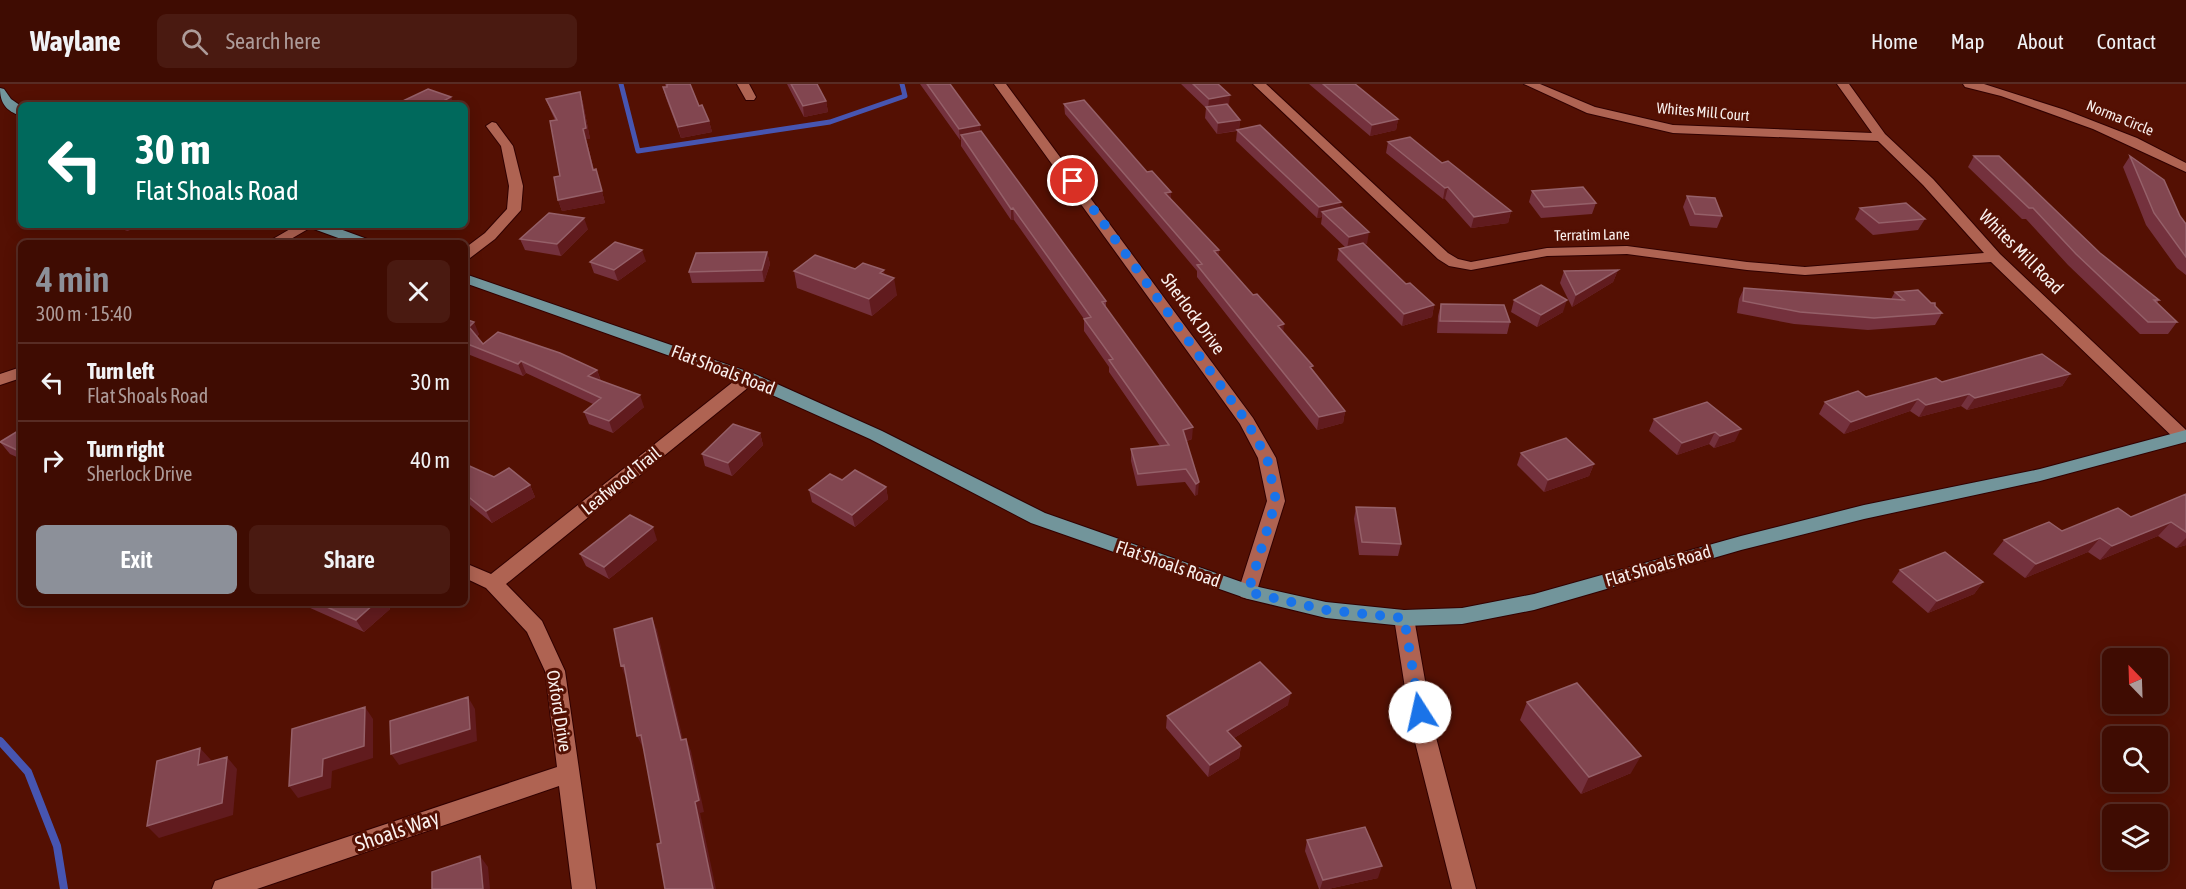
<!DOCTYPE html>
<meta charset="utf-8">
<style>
body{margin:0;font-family:"Asap Condensed",sans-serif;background:#4a1a11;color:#f1f3f6;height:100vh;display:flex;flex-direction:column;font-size:22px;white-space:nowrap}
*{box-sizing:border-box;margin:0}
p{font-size:20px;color:#ad9b99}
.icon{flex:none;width:33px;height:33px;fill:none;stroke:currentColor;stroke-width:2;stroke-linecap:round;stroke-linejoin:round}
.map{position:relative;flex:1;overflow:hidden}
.panel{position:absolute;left:18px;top:156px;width:450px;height:366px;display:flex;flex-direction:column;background:#3f0c02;border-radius:9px;box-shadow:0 3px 15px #0003,0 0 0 2px #582c24}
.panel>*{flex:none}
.top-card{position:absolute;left:18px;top:18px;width:450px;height:126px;border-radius:9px;box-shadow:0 3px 15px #0003,0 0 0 2px #582c24;background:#00695c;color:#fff;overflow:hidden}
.needle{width:39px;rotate:337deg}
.fabs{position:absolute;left:2102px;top:564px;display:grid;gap:12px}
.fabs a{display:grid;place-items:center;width:66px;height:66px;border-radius:9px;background:#3f0c02;box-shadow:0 3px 15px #0003,0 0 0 2px #582c24;font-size:30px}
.pin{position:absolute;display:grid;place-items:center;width:51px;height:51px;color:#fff;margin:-26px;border:3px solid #fff;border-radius:50%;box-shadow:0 2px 6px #0007}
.me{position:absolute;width:66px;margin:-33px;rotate:350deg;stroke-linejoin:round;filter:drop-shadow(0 0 4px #0008)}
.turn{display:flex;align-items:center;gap:21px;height:126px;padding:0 18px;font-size:27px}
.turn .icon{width:78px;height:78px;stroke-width:2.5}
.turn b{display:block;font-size:42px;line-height:51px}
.round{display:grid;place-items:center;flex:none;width:63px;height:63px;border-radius:9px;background:#4a1a11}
.head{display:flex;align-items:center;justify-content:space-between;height:102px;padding:0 18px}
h1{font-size:36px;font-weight:600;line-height:45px;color:#8c9099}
.cta{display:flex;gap:12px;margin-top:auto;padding:12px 18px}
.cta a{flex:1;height:69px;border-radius:9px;background:#8c9099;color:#fff;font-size:24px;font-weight:600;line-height:69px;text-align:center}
.cta a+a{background:#4a1a11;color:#f1f3f6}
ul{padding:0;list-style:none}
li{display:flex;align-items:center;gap:18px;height:78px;padding:0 18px;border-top:2px solid #582c24}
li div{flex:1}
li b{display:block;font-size:22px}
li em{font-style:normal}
header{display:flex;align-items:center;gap:36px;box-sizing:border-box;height:84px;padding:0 30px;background:#3f0c02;border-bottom:2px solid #582c24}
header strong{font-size:28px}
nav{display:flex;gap:33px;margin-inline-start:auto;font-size:21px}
.search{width:420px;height:54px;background:#4a1a11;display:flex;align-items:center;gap:15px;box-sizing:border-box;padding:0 21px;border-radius:9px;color:#ad9b99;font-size:22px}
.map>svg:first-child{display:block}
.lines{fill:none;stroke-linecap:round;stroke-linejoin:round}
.stream-far1{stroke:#4755b1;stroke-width:5}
.stream{stroke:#4755b1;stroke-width:8}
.minor-casing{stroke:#300000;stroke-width:2}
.major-casing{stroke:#300000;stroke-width:2}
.minor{fill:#af6352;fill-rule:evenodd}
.major{fill:#72959b;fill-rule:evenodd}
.wall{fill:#74313d}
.shaded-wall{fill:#611b1e}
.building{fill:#824650;stroke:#956069;stroke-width:1.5}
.route{stroke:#1a73e8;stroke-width:10;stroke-dasharray:0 18}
.labels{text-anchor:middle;stroke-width:6;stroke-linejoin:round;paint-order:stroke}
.far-street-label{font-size:15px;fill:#f9f0ee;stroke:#541003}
.street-label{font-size:18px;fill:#f9f0ee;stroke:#541003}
.near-street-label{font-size:21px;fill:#f9f0ee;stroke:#541003}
</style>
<header>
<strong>Waylane</strong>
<div class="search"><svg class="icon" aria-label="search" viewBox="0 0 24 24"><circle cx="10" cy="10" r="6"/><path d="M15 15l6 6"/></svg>Search here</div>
<nav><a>Home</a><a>Map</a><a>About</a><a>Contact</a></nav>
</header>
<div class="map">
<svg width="2186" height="805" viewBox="0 0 2186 805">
<rect width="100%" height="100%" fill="#541003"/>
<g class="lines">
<!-- stream-far1 -->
<path class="stream-far1" d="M621 0 638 67 830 38 905 12 902 0"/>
<!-- stream -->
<path class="stream" d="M0 657 28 688 57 762 64 805"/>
<defs>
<path id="minor" d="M737 0H749L756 13 754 16H746Z
M994 0H1006L1253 334 1276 374 1285 417 1255 513 1248 515 1241 513 1238 508 1267 417 1258 374 1240 340Z
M1253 0H1266L1448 169 1458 175 1471 178 1547 164 1627 162 1747 178 1805 183 1984 169 1923 101 1878 57 1673 49 1587 29 1524 0H1540L1595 23 1673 41 1872 49 1837 0H1849L1885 50 1933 95 2000 170 2186 346V358L2177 357 1991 178 1805 191 1747 186 1627 170 1547 172 1471 186 1449 182 1438 175Z
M1963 0H1984L2065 26 2137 54 2186 79V88L2093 45 2001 12 1965 3Z
M492 38 496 39 513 62 523 102 521 126 495 155 470 174 465 175V164L485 149 507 125 509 102 501 62 486 42Z
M297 141H315L284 159H266Z
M21 283V294L0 301V290Z
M749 289 755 290 757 294 755 298 506 500 542 537 565 587 596 805H572L559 702 257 805H212L215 797 557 683 545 587 527 548 486 504 465 494V479L491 490 743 290Z
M1404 526 1411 529 1414 534 1433 642 1476 805H1452L1411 642 1394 534 1397 529Z"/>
<path id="major" d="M0 4 4 5 11 15 21 22V32C6 27 0 19 0 4Z
M309 141H329L370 156 372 159H352L311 144Z
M465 190 755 290 882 347 1045 429 1250 501 1326 518 1404 526 1462 524 1534 510 1741 452 1864 421 2040 385 2186 346V358L2040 397 1864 435 1741 466 1534 526 1462 540 1404 542 1326 534 1248 515 1031 439 870 355 743 298 465 199Z"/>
</defs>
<!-- minor casing -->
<use href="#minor" class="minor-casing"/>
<!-- major casing -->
<use href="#major" class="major-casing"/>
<!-- minor -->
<use href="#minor" class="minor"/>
<!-- major -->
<use href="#major" class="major"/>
</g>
<!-- wall -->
<path class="wall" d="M665 0H690L699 22 709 37 712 48 681 54 666 14 663 3H666Z
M787 0H817L826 17 828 28 804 33Z
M920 0H950L980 48 1106 217V224L1192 355 1187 357 1198 410 1195 412 1185 398 1137 402 1131 377V365L1160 362 1109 288V283L1084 247V235L1014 136H1011L961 62V56H960Z
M1181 0H1218L1228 22 1240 36 1239 45 1340 124 1367 160H1365L1406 200 1434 221 1432 233 1402 242 1337 176 1339 165 1345 163 1321 140 1322 133 1317 134 1236 57 1237 47 1217 50 1205 34 1206 24Z
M1309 0H1355L1398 35 1396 46 1370 52Z
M580 8 583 19 590 55H586L594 86 596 85 605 119 562 127 558 116 560 92 555 36 550 25 546 15Z
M405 16 454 21H407Z
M1064 20 1171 108V115L1219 166 1218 172 1283 248 1345 327 1343 339 1317 346 1197 193V187L1065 30Z
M1388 58 1511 127 1508 139 1471 144 1445 115H1443L1386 69Z
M1974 72 2100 169 2159 216 2157 219 2177 238 2168 250H2140L2068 181 2026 135H2022L1968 83Z
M2130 72 2186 140V191L2177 184 2146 141 2123 83Z
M1532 107 1596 119 1592 130 1541 134 1529 118Z
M1687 112 1722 132 1717 144 1690 142 1683 123Z
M1860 124 1925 135 1918 146 1873 151 1855 135Z
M108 141H138L128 147Z
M588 145 561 172 525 166 520 155Z
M767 168 770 180 764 198 692 199 689 188Z
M646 177 618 197 594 189 590 178Z
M855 185 884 186V191L897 211 872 232 797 204 794 187Z
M1618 186 1613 198 1572 223 1560 199 1564 187Z
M1744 204 1891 215 1895 208 1935 222 1942 229 1935 241 1868 246 1794 240 1737 229 1739 215Z
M1514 216 1563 228 1537 243 1511 228Z
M1441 220 1510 238 1507 250 1437 249 1438 232Z
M465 235 479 250 477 253 483 260 597 286 601 297 644 323 613 349 589 340 584 328 593 320 526 289 523 292 465 269Z
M2070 290 2062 302 1967 326 1961 322 1919 333 1910 327 1844 350 1819 330 1825 318 1866 313 1942 298Z
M1707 318 1735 357 1714 364 1709 360 1677 371 1649 347 1654 335Z
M21 345V375L10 370 0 358Z
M760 349 763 361 732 392 705 382 702 370Z
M1521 369 1594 380 1589 392 1544 408 1517 381Z
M465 380 494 393 530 401 535 413 492 439 465 417Z
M842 396 886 403 888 415 855 443 812 418 809 406Z
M2186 410V461L2176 464 2158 452 2100 476 2088 468 2025 494 1993 470 2004 456 2062 447 2131 433Z
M1356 423 1401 460 1398 472 1359 471 1354 435Z
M657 456 609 495 586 482 580 470Z
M1900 486 1983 498 1974 510 1928 529 1892 498Z
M299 519H386L390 525 364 548Z
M1527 618 1631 689 1581 710 1520 636Z
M1288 621 1234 654 1241 662 1239 674 1208 693 1166 644 1167 632Z
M1307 756 1378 794 1328 805H1319L1305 767Z"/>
<!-- shaded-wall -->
<path class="shaded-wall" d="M580 8 583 19 590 55H586L597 97 583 45Z
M1230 11 1229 21 1208 26 1209 15Z
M451 13 454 21H436Z
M826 17 828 28 804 33 803 22Z
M1398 35 1396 46 1370 52 1372 41Z
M1240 36 1239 46 1217 50 1218 39Z
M709 37 712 48 681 54 678 43Z
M980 41V52L961 51V56H960L959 45Z
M596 85 605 119 562 127 558 116Z
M1448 103 1445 115H1443L1445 104Z
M465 106 466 124H465Z
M1171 108V119L1165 109Z
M1341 118 1339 129 1322 128V133L1317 134 1319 123Z
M1013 124 1014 136H1011V125Z
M1511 127 1508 139 1471 144 1474 133Z
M584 134 588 145 561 172 557 160Z
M124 141H138L128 147Z
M1369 148 1367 160 1347 165 1349 153Z
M642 166 646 177 618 197 614 186Z
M1219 166 1218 177 1214 167Z
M767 168 770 180 764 198 762 186Z
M884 186 886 201 894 194 897 211 872 232 869 215 880 189Z
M1618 186 1613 198 1572 223 1576 211Z
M1567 216 1563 228 1537 243 1541 231Z
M1434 221 1432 233 1402 242 1404 230Z
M474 238 479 250 474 255 469 243Z
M1284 240 1283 252 1278 242Z
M521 277 526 289 523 292 518 280Z
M597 286 601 298 588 292Z
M2070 290 2062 302 1967 326 1975 314Z
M1969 310 1961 322 1919 333 1926 321Z
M640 311 644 323 613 349 609 337Z
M1918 315 1910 327 1844 350 1851 338Z
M1345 327 1343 339 1317 346 1319 333Z
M1193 343 1192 355 1183 358V346Z
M1741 345 1735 357 1714 364 1720 352Z
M1715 348 1709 360 1677 371 1682 359Z
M760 349 763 361 732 392 728 379Z
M1594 380 1589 392 1544 408 1548 396Z
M1199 398 1198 410 1195 412 1196 400Z
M530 401 535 413 492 439 486 427Z
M886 403 888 415 855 443 852 431Z
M2171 438 2158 452 2100 476 2112 462Z
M653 443 657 456 609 495 604 483Z
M2100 454 2088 468 2025 494 2036 480Z
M2186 454V461L2176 464Z
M1983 498 1974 510 1928 529 1937 517Z
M375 519H386L390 525 364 548 356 536Z
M652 534 657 546 686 668 681 656Z
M624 581 626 594 621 582Z
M1291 609 1288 621 1226 659 1227 647Z
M468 613 475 625 477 657 399 681 391 670Z
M365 623 373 635V674L332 687 331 704 298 714 289 702 323 675Z
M641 651 643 664 637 652Z
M686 655 691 667 704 728 700 729 716 805H713L695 718Z
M1241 662 1239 674 1208 693 1210 681Z
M200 664 211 676 209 693 198 681Z
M1641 672 1631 689 1581 710 1589 693Z
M227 673 237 685 233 731 159 754 147 742Z
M480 772 488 783 490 805H483Z
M1382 782 1378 794 1328 805H1320L1323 796Z"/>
<!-- building -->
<path class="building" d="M667 0H690L699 22 702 21 709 37 678 43 663 3H667Z
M791 0H817L826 17 803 22Z
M927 0H950L980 41 959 45Z
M1193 0H1218L1230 11 1209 15Z
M1323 0H1355L1398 35 1372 41Z
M428 5 451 13 436 21H418L405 16Z
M580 8 586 44 583 45 593 86 596 85 602 107 558 116 554 93 560 92 550 37 557 36 546 15Z
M1084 16 1147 88 1152 87 1171 108 1165 109 1219 166 1214 167 1253 211 1257 210 1284 240 1278 242 1313 282 1310 283 1345 327 1319 333 1197 181 1202 180 1064 20Z
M1227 20 1240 36 1218 39 1206 23Z
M1260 41 1341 118 1319 123 1237 46Z
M981 47 1106 217 1102 218 1193 343 1183 346 1199 398 1196 400 1186 385 1138 390 1131 365 1169 361 1109 276 1113 275 1084 235 1091 233 1013 124 1011 125 961 51Z
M1410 53 1442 79 1448 77 1511 127 1474 133 1448 103 1445 104 1388 58Z
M1974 72H1999L2100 169 2159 216H2154L2177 238H2148L2076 170 2033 124H2029Z
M2130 72 2164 96 2180 132 2186 140V173L2154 129Z
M1583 103 1596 119 1544 123 1532 107Z
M1687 112 1715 114 1722 132 1695 130Z
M1906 119 1925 135 1879 139 1860 124Z
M1342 123 1369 148 1349 153 1322 128Z
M549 129 584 134 557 160 520 155Z
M615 158 642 166 614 186 590 178Z
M1363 159 1406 200 1410 199 1434 221 1404 230 1339 165Z
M767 168 762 186 689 188 696 169Z
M815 171 855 185 863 179 884 186 880 189 894 194 869 215 794 187Z
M1618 186 1576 211 1564 187Z
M1541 201 1567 216 1541 231 1514 216Z
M1744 204 1904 216 1895 208 1918 206 1931 219H1935V222L1942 229 1874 234 1800 228 1743 217Z
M1441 220 1504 221 1510 238 1440 237Z
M465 235 474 238 469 243 483 260 498 248 560 269 597 286 588 292 640 311 609 337 584 328 601 314 521 277 518 280 465 259Z
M2042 270 2070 290 1975 314 1969 310 1926 321 1918 315 1851 338 1825 318 1858 307 1866 313 1936 294 1942 298Z
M1707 318 1741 345 1720 352 1715 348 1682 359 1654 335Z
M733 340 760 349 728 379 702 370Z
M21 345V368L0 358Z
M1566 354 1594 380 1548 396 1521 369Z
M465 380 494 393 509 384 530 401 486 427 465 410Z
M855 386 886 403 852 431 809 406 830 390 842 396Z
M2186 410V448L2171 438 2112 462 2100 454 2036 480 2004 456 2049 438 2062 447 2118 424 2131 433Z
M1356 423 1395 424 1401 460 1362 458Z
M630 431 653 443 604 483 580 470Z
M1945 468 1983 498 1937 517 1900 486Z
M318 519H375L356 536Z
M652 534 681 656 686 655 699 716 695 718 713 805H665L657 760 661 759 641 651 637 652 624 581 621 582 614 545Z
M1260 578 1291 609 1227 647 1241 662 1210 681 1167 632Z
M1577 599 1641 672 1589 693 1527 618Z
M468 613 470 645 391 670 390 637Z
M365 623 364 662 323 675 322 692 289 702 292 645Z
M200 664 198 681 227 673 222 719 147 742 157 677Z
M1365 743 1382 782 1323 796 1307 756Z
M480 772 483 805H432V788Z"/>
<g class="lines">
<!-- route -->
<path class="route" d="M1073 97 1247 338 1267 374 1276 417 1248 508 1326 526 1404 534 1420 628"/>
</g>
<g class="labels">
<!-- far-street labels -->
<g class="far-street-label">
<text transform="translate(1703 28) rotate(5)" y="5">Whites Mill Court</text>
<text transform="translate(2120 34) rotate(22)" y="5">Norma Circle</text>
<text transform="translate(1592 151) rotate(-1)" y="5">Terratim Lane</text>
</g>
<!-- street labels -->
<g class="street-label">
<text transform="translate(2021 168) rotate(45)" y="6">Whites Mill Road</text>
<text transform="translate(1193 230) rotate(54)" y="6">Sherlock Drive</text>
<text transform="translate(723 286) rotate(21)" y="6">Flat Shoals Road</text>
<text transform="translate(621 397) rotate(-39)" y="6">Leafwood Trail</text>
<text transform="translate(1168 480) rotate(19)" y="6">Flat Shoals Road</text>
<text transform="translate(1658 482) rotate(-16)" y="6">Flat Shoals Road</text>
<text transform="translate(559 627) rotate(81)" y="6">Oxford Drive</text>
</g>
<!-- near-street labels -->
<g class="near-street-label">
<text transform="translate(397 747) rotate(-19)" y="7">Shoals Way</text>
</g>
</g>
</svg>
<div class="fabs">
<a><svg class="needle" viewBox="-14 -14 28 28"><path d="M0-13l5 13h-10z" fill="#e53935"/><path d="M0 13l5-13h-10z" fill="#ad9b99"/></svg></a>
<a><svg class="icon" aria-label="search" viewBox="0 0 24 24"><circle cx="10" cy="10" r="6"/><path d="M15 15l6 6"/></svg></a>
<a><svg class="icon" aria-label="layers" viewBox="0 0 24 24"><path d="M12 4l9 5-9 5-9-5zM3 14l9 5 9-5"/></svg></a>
</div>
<div class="pin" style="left:1073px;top:97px;background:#d93025"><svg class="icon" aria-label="arrive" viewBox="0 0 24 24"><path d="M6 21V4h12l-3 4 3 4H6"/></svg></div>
<svg class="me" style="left:1420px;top:628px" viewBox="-20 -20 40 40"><circle r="19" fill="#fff"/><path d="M0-13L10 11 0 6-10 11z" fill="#1a73e8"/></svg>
<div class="top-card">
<div class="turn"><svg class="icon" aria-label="left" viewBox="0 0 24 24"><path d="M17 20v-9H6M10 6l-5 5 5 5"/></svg><div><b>30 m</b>Flat Shoals Road</div></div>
</div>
<section class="panel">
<div class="head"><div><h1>4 min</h1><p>300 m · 15:40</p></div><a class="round"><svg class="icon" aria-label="close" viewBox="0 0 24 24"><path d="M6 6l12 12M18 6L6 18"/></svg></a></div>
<ul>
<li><svg class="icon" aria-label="left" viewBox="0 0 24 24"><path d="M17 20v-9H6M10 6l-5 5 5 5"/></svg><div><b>Turn left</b><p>Flat Shoals Road</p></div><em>30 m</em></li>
<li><svg class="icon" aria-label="right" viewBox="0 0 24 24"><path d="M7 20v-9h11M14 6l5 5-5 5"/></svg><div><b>Turn right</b><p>Sherlock Drive</p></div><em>40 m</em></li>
</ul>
<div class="cta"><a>Exit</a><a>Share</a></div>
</section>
</div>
